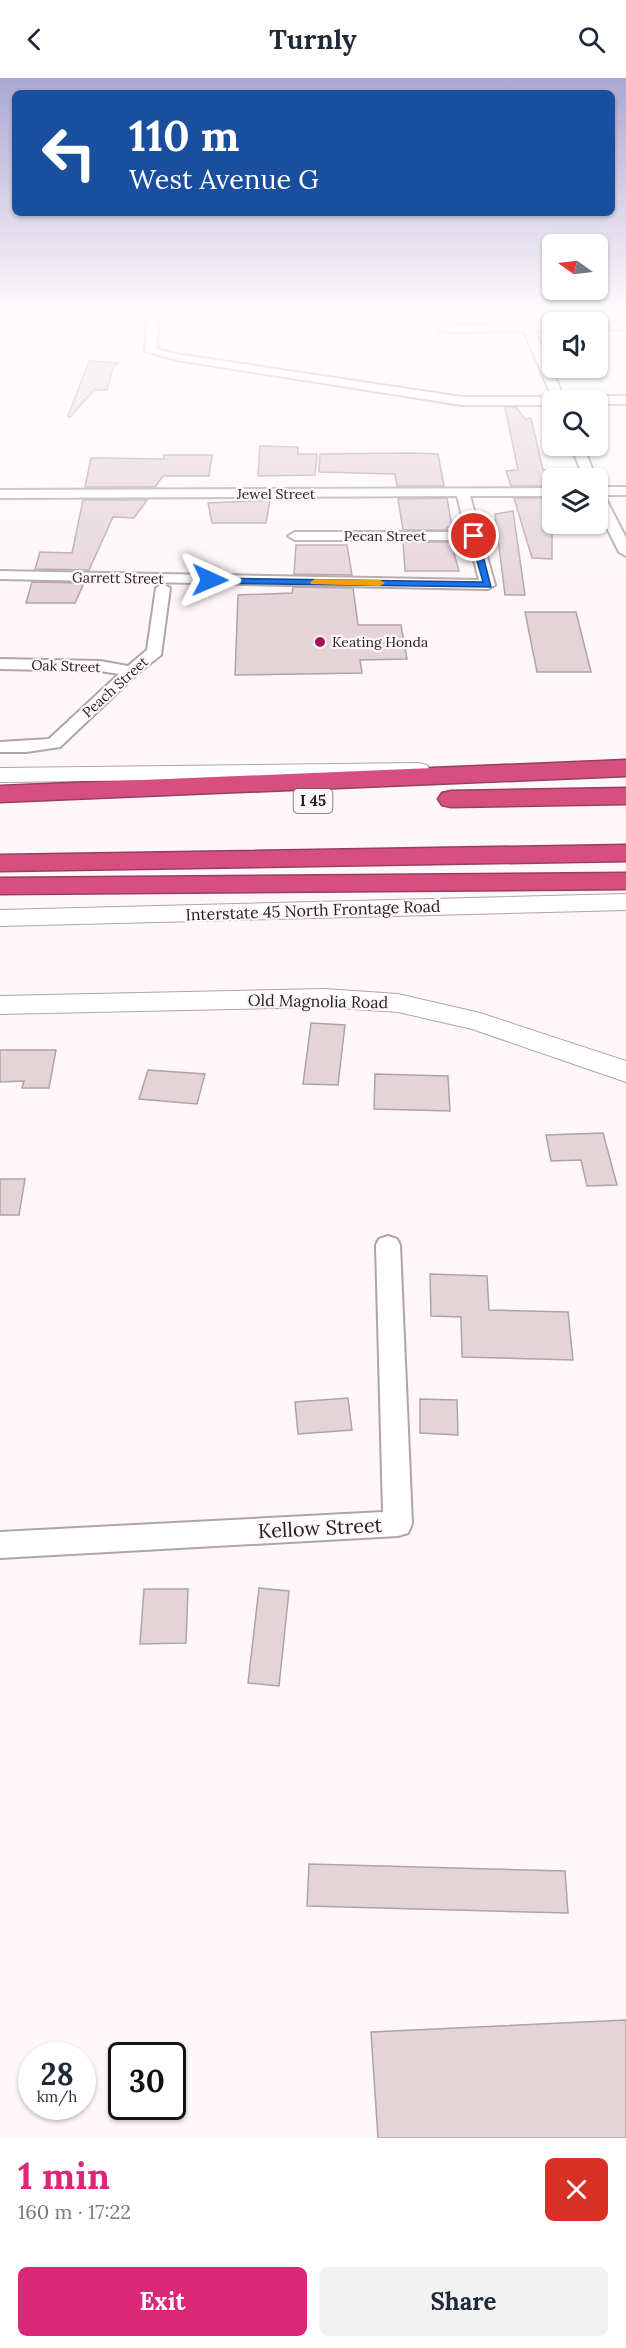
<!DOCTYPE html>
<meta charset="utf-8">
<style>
body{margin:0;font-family:Lora,serif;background:#f2f2f3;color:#1f2937;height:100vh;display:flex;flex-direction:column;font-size:22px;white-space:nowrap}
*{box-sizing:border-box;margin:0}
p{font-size:20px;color:#747a83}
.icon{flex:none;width:33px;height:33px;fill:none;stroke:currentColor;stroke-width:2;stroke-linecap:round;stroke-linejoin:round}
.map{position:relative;height:2060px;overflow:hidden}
.details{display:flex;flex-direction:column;background:#fff;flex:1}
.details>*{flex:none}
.guide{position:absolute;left:12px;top:12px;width:603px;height:126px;border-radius:9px;box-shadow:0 2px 4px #0004;background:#1a4fa0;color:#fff;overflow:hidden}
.needle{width:39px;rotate:284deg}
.buttons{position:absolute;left:542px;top:156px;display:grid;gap:12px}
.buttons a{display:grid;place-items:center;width:66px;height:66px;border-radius:9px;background:#fff;box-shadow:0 2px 4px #0004;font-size:30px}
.speed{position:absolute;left:18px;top:1964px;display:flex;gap:12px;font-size:30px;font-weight:700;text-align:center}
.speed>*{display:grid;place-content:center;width:78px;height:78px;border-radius:50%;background:#fff;box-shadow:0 2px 4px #0004;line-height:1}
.speed small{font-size:15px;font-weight:400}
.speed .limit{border:3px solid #111;border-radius:9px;background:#fff;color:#111}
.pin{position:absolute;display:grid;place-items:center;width:51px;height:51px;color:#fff;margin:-26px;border:3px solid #fff;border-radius:50%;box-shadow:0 2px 6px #0007}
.me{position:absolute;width:66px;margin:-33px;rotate:91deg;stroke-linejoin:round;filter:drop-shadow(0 0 4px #0008)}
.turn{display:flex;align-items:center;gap:21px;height:126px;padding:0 18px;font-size:27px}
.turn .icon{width:78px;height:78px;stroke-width:2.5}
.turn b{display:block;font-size:42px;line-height:51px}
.round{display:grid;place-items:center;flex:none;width:63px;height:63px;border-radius:9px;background:#f2f2f3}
.summary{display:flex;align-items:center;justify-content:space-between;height:102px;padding:0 18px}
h1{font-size:36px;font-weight:800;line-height:45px;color:#db2777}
.cta{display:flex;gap:12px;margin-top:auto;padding:12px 18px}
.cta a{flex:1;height:69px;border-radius:9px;background:#db2777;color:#fff;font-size:24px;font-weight:800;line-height:69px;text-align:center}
.cta a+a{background:#f2f2f3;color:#1f2937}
header{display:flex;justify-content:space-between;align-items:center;height:78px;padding:0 18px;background:#fff;font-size:27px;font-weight:800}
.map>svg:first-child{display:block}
.building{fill:#e4d4d8;stroke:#b1a2a6;stroke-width:1.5}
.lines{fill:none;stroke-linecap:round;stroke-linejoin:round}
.street-casing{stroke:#b2a3a7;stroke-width:4}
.secondary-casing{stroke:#b2a3a7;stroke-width:2}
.highway-casing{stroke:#983f5f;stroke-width:3}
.street{fill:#fff;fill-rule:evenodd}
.secondary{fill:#fff;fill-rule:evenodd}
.highway{fill:#d64f80;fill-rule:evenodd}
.route{fill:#1a73e8;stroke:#114b97;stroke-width:1.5}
.slow{fill:#f59e0b}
.poi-dot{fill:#a51456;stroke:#fef7f9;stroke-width:2}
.labels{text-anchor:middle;stroke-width:4.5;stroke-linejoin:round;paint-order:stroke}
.far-street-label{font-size:14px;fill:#252021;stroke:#fef7f9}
.far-poi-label{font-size:14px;fill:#252021;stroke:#fef7f9;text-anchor:start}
.shield{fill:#fef7f9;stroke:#666062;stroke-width:1.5}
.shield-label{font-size:15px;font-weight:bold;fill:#252021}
.street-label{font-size:16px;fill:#252021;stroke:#fef7f9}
.near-street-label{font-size:20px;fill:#252021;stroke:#fef7f9}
</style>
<header><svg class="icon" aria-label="back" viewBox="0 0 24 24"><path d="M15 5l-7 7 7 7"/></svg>Turnly<svg class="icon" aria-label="search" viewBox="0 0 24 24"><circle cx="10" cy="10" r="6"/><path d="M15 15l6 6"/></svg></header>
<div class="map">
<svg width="626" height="2060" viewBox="0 0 626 2060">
<rect width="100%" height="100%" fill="#fef7f9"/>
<!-- building -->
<path class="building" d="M89 283 118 285 113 290 107 312H94L70 339 68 338Z
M505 329H516L525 341 531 340 543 392H547L552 408H511L506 393 518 392Z
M260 368 298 369V376H317L315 397 258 398Z
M411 375 438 376 444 408H397L395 396 319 394 320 376Z
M164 377H212L209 398H163L155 409H85L91 380 164 381Z
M447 420 452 449H447V452H403L398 421Z
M514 420H552V481L532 480Z
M83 422H147L134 440 113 439 89 492 35 491 40 474 72 475Z
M270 422 266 445H212L208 425Z
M513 433 525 517H505L495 436Z
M403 464H451L459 493H405Z
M296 467H347L352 497 294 496Z
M32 504 84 505 75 525H26Z
M293 509 353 510 358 547H401L407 581 360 582 362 595 235 597 238 517 292 515Z
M525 534H576L591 594H537Z
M311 945 345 947 338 1007 303 1006Z
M0 972H56L49 1010H22L24 1003 0 1004Z
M148 992 205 996 197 1026 139 1021Z
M375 996 448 998 450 1033 374 1031Z
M603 1055 617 1107 587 1108 581 1082 551 1083 546 1057Z
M0 1101H25L19 1137H0Z
M430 1196 487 1198 489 1232 568 1234 573 1282 462 1279 461 1239 431 1238Z
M348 1320 352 1352 298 1356 295 1324Z
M420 1321 457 1322 458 1357 420 1355Z
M259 1510 289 1513 279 1608 248 1605Z
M144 1511H188L186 1565 140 1566Z
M309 1786 565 1793 568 1835 307 1828Z
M626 1942V2060H378L371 1954Z"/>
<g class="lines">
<defs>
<path id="street" d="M148 237H158L157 271 176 276 462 319H552L524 253 444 254 439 251 444 248 521 246 518 238 528 237 532 246H552V252L535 253 565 322H552V327H462L176 282 145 273Z
M626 245V251L597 252V246Z
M586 318H626V326H597V322H580Z
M571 368H583L596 400H584Z
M597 409H626V417H604L626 460V478L619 474 597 430Z
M552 410V418H470L495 507 488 511 0 501V493L479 502 469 462H295L288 458 295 454H466L457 418 0 420V412Z
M163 506 170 510 161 577 137 596 60 669 26 674H0V664L49 661 119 596 100 593 0 591V581L100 583 128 588 147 572 156 510Z
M388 1158 397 1161 400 1167 412 1446 408 1455 398 1458 0 1480V1454L383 1434 376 1167 379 1161Z"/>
<path id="secondary" d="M418 685 427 687 430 692 427 697 418 699 0 704V690Z
M626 816V832L0 848V832Z
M324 911 398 916 480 935 626 983V1004L472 951 398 934 324 929 0 936V918Z"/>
<path id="highway" d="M626 682V698L0 724V708Z
M626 710V726L451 729 442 727 438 721 442 715 451 713Z
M626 767V783L0 793V777Z
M626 795V811L0 816V800Z"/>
</defs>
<!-- street casing -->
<use href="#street" class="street-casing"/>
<!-- secondary casing -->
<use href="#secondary" class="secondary-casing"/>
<!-- highway casing -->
<use href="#highway" class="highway-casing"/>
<!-- street -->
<use href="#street" class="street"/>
<!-- secondary -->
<use href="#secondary" class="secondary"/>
<!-- highway -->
<use href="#highway" class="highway"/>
</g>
<!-- sky -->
<linearGradient id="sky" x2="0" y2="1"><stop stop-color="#aca7d2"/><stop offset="0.45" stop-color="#fffbfc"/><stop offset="1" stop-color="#fffbfc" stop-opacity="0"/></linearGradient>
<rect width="626" height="525" fill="url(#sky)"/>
<!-- route -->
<path class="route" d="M474 455 478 458 491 509 210 505 206 502 210 500 483 504 470 458Z"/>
<!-- slow -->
<path class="slow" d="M315 501 380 502 385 505 380 508 311 506 310 504Z"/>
<!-- markers -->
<circle class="poi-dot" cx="320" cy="564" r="6"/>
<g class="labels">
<!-- far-street labels -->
<g class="far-street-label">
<text x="276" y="421">Jewel Street</text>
<text x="385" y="463">Pecan Street</text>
<text transform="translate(118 500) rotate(1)" y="5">Garrett Street</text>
<text transform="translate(66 588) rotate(2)" y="5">Oak Street</text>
<text transform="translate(115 609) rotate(-42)" y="5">Peach Street</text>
</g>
<!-- far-poi labels -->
<g class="far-poi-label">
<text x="332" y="569">Keating Honda</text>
</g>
<!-- shield labels -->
<rect class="shield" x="293.5" y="711" width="39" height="24" rx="4.5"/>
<g class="shield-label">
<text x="313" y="728">I 45</text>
</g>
<!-- street labels -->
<g class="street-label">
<text transform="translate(313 832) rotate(-2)" y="6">Interstate 45 North Frontage Road</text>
<text transform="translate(318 923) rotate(1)" y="6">Old Magnolia Road</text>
</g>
<!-- near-street labels -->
<g class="near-street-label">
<text transform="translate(320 1450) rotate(-3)" y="7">Kellow Street</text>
</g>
</g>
</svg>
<div class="buttons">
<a><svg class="needle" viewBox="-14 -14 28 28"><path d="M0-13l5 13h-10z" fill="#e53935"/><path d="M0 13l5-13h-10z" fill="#747a83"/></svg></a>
<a><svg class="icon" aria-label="sound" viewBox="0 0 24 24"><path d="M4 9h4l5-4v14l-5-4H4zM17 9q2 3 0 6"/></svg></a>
<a><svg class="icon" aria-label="search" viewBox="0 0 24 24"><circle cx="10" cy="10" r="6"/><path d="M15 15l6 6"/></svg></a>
<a><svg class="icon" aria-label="layers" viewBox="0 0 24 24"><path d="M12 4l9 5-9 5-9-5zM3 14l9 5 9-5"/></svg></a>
</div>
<div class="speed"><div>28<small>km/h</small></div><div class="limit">30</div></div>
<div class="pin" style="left:474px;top:458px;background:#d93025"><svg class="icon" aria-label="arrive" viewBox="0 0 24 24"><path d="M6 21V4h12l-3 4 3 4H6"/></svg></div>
<svg class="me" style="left:210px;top:502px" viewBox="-20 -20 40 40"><path d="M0-17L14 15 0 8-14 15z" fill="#1a73e8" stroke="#fff" stroke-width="4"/></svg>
<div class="guide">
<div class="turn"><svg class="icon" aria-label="left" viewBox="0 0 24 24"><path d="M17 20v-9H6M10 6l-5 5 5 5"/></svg><div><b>110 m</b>West Avenue G</div></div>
</div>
</div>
<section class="details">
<div class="summary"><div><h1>1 min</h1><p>160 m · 17:22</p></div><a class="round" style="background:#d93025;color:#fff"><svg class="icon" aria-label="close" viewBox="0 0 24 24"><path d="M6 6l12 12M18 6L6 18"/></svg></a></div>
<div class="cta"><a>Exit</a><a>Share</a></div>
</section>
